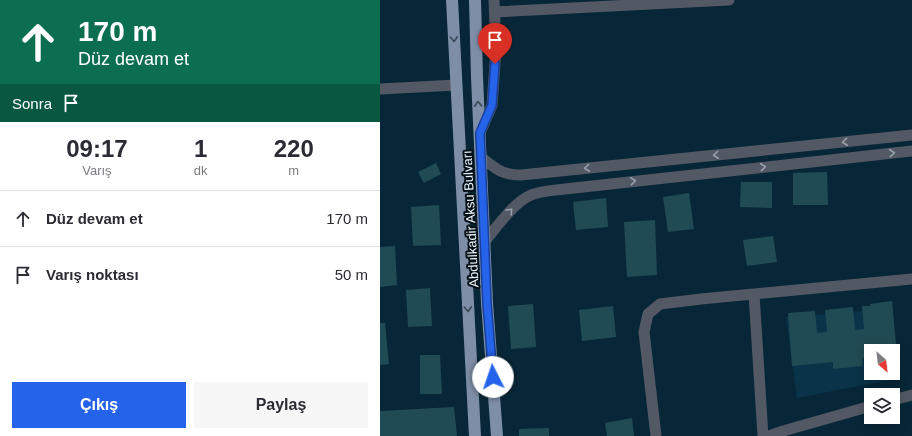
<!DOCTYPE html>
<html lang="tr">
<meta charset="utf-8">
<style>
body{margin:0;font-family:Helvetica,sans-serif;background:#f7f7f7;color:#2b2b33;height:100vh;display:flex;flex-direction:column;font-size:15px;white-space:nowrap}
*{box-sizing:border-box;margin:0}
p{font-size:13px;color:#7c7c81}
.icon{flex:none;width:22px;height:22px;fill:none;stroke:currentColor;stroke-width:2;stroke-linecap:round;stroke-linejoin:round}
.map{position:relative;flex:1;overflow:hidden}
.side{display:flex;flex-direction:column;background:#fff;width:380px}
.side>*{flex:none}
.hud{background:#0b6e4f;color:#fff;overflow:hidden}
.needle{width:26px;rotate:152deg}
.controls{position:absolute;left:484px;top:344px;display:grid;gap:8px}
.controls a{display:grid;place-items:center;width:36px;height:36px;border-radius:0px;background:#fff;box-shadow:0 2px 10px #0003;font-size:20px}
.pin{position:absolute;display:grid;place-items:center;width:34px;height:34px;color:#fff;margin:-41px -17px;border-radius:50% 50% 50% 0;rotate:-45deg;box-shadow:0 0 4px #0007}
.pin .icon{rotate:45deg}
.me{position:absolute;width:44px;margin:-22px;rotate:356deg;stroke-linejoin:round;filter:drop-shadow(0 0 3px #0008)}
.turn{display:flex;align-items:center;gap:14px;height:84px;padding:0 12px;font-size:18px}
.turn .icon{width:52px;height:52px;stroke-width:2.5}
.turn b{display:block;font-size:28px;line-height:34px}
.then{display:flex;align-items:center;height:38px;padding:0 12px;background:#0003;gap:8px;font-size:15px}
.eta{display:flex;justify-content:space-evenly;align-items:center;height:68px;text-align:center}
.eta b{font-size:24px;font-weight:700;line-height:28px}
.button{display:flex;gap:8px;margin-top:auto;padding:8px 12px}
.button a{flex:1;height:46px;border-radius:0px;background:#2563eb;color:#fff;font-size:16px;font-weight:700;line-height:46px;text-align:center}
.button a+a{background:#f7f7f7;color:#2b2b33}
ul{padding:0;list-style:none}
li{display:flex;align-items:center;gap:12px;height:56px;padding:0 12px;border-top:1px solid #e1e1e2}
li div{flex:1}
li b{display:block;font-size:15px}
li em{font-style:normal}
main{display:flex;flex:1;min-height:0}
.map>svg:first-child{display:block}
.built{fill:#093348}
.building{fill:#214b54}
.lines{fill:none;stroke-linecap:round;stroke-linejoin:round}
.minor{stroke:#525965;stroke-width:11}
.major{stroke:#7f8ea7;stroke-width:12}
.oneway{stroke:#3b4857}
.oneway2{stroke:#97a0a9}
.route-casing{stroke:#184099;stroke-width:10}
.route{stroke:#2563eb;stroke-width:7}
.labels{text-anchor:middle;stroke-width:4;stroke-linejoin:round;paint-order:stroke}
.street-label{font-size:13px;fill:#ecf6fd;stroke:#040f16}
</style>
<main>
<section class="side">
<div class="hud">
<div class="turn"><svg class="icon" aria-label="ahead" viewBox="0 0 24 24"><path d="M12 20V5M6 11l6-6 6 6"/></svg><div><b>170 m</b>Düz devam et</div></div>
<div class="then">Sonra<svg class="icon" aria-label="arrive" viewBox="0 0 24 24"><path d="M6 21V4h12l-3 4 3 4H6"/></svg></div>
</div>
<div class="eta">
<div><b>09:17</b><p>Varış</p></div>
<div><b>1</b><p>dk</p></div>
<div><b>220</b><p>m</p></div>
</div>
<ul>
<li><svg class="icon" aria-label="ahead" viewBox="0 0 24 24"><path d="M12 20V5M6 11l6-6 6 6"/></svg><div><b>Düz devam et</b></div><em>170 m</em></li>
<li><svg class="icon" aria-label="arrive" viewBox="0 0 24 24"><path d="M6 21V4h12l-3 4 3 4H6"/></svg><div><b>Varış noktası</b></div><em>50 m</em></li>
</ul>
<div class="button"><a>Çıkış</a><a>Paylaş</a></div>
</section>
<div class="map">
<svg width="532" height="436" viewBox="0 0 532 436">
<rect width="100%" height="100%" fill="#072738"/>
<!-- built -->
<path class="built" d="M509 309 491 351V373H513V351L515 379 417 398 406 317Z"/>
<!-- building -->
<path class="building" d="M56 163 61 174 44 183 38 172Z
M447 172 448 205H413V173Z
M361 182H392V208L360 207Z
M309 193 314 229 288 232 283 197Z
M226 198 228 227 196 230 193 202Z
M59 205 61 245 33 246 31 207Z
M275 220 277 275 247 277 244 222Z
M393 236 397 262 367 266 363 240Z
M15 246 17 285 0 287V247Z
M50 288 52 326 28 327 26 290Z
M512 301 517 355H513V351H491V357L482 358 483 366 453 369V362L412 366 408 313 435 311 437 333 447 332 445 310 473 307 475 330 484 329 482 306H490V304Z
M153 304 156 347 131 349 128 306Z
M233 306 236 337 202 341 199 310Z
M0 323H5L9 364 0 365Z
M40 355H60L62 394H40Z
M74 407 77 436H0V411Z
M252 418 254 436H227L225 423Z
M169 428V436H139V429Z"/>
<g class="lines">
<!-- minor -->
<path class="minor" d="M115 12 349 0
M0 89 76 85
M100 133 112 105 116 50 114 0
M101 157C116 169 122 175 141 175L532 135
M105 241C117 227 134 202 151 195 159 192 168 191 176 190L532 151
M374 294 383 436
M513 400 532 395
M276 436 264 332 268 314 280 304 321 299 532 279
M389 436 403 431 491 406"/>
<!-- major -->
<path class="major" d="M72 0 95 436
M95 0 97 77 107 303 117 436"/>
</g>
<!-- one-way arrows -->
<defs><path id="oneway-chevron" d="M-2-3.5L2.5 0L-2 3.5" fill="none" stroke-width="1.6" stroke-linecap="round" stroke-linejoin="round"/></defs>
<g class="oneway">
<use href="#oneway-chevron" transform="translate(74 39) rotate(87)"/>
<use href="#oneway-chevron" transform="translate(98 104) rotate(-93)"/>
<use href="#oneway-chevron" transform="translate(88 309) rotate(87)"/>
</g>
<g class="oneway2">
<use href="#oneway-chevron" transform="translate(465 142) rotate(174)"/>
<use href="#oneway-chevron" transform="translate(512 153) rotate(-6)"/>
<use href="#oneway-chevron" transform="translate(336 155) rotate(174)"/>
<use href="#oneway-chevron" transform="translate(383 167) rotate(-6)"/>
<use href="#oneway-chevron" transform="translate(207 168) rotate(174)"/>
<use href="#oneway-chevron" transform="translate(253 181) rotate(-6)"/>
<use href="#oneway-chevron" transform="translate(130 211) rotate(-47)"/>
</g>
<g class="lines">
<defs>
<path id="route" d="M113 377 107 303 100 133 112 105 115 64"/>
</defs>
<!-- route casing -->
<use href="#route" class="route-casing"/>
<!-- route -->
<use href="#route" class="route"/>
</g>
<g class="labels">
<!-- street labels -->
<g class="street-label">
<text transform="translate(90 219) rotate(-93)" y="5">Abdulkadir Aksu Bulvarı</text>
</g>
</g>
</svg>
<div class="controls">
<a><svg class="needle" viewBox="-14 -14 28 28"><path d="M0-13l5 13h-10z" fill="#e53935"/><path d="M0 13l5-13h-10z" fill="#7c7c81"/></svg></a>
<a><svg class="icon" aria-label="layers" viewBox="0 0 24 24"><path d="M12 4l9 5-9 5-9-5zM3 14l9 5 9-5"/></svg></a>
</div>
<div class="pin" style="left:115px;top:64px;background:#d93025"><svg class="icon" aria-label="arrive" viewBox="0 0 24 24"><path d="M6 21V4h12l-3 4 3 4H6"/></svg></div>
<svg class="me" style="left:113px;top:377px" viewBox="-20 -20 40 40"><circle r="19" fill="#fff"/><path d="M0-13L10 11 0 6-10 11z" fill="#2563eb"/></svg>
</div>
</main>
